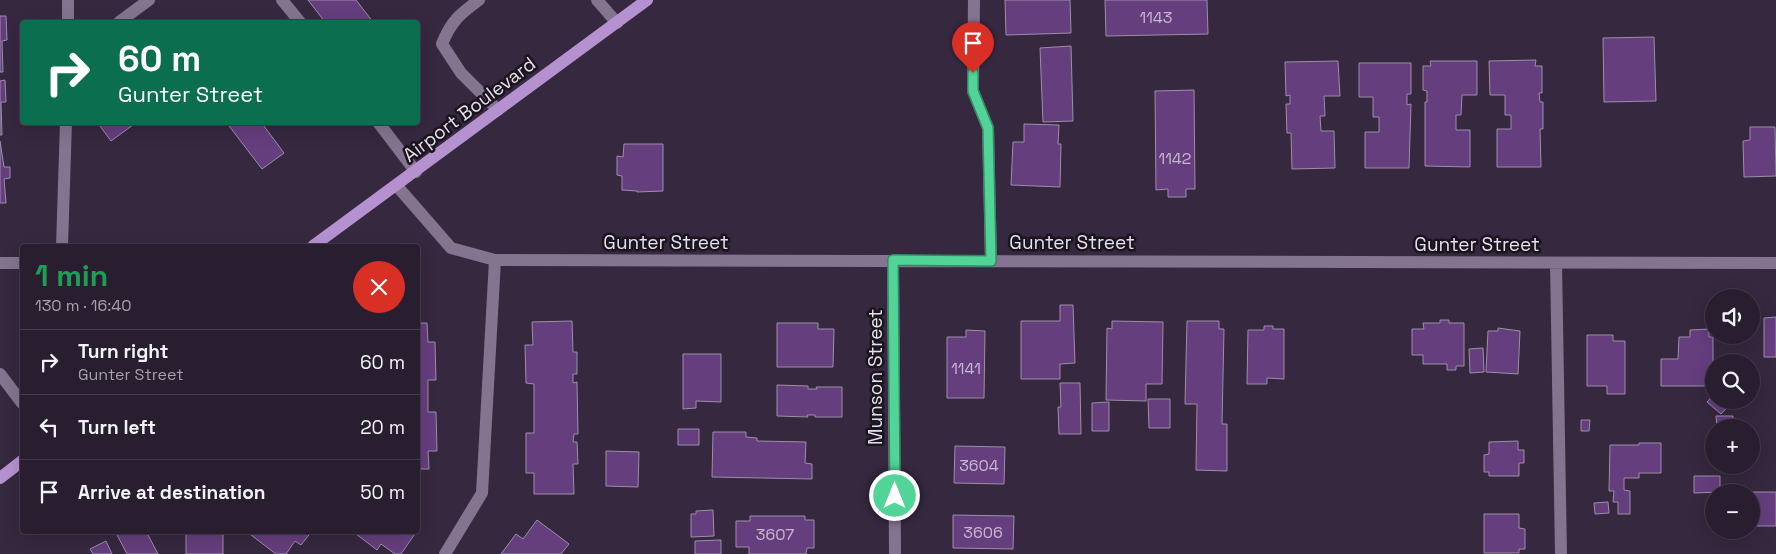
<!DOCTYPE html>
<meta charset="utf-8">
<style>
body{margin:0;font-family:"Space Grotesk",sans-serif;background:#342b3b;color:#f1f3f6;height:100vh;display:flex;flex-direction:column;font-size:19px;white-space:nowrap}
*{box-sizing:border-box;margin:0}
p{font-size:16px;color:#a5a2aa}
.icon{flex:none;width:28px;height:28px;fill:none;stroke:currentColor;stroke-width:2;stroke-linecap:round;stroke-linejoin:round}
.map{position:relative;flex:1;overflow:hidden}
.details{position:absolute;left:20px;top:244px;width:400px;height:290px;display:flex;flex-direction:column;background:#281e2f;border-radius:5px;box-shadow:0 5px 20px #0002,0 0 0 1px #443c4b}
.details>*{flex:none}
.guide{position:absolute;left:20px;top:20px;width:400px;height:105px;border-radius:5px;box-shadow:0 5px 20px #0002,0 0 0 1px #443c4b;background:#0b6e4f;color:#fff;overflow:hidden}
.tools{position:absolute;left:1705px;top:289px;display:grid;gap:10px}
.tools a{display:grid;place-items:center;width:55px;height:55px;border-radius:50%;background:#281e2f;box-shadow:0 5px 20px #0002,0 0 0 1px #443c4b;font-size:25px}
.pin{position:absolute;display:grid;place-items:center;width:42px;height:42px;color:#fff;margin:-51px -21px;border-radius:50% 50% 50% 0;rotate:-45deg;box-shadow:0 0 5px #0007}
.pin .icon{rotate:45deg}
.me{position:absolute;width:55px;margin:-28px;rotate:0deg;stroke-linejoin:round;filter:drop-shadow(0 0 4px #0008)}
.turn{display:flex;align-items:center;gap:18px;height:105px;padding:0 15px;font-size:22px}
.turn .icon{width:65px;height:65px;stroke-width:2.5}
.turn b{display:block;font-size:35px;line-height:42px}
.round{display:grid;place-items:center;flex:none;width:52px;height:52px;border-radius:26px;background:#342b3b}
.overview{display:flex;align-items:center;justify-content:space-between;height:85px;padding:0 15px}
h1{font-size:30px;font-weight:600;line-height:38px;color:#1e9e55}
ul{padding:0;list-style:none}
li{display:flex;align-items:center;gap:15px;height:65px;padding:0 15px;border-top:1px solid #443c4b}
li div{flex:1}
li b{display:block;font-size:19px}
li em{font-style:normal}
.map>svg:first-child{display:block}
.building{fill:#653e7d;stroke:#9e8eaa}
.lines{fill:none;stroke-linecap:round;stroke-linejoin:round}
.minor{stroke:#84748f;stroke-width:12}
.major{stroke:#b691d0;stroke-width:12}
.route-casing{stroke:#358962;stroke-width:12}
.route{stroke:#52d397;stroke-width:9}
.labels{text-anchor:middle;stroke-width:5;stroke-linejoin:round;paint-order:stroke}
.number-label{font-size:16px;fill:#c6b6d1}
.street-label{font-size:19px;fill:#e6deed;stroke:#1a141e}
</style>
<div class="map">
<svg width="1776" height="554" viewBox="0 0 1776 554">
<rect width="100%" height="100%" fill="#36283f"/>
<!-- building -->
<path class="building" d="M308 0H356L373 22H325Z
M1005 0H1070L1071 33 1006 35Z
M1105 0H1207L1208 34 1106 36Z
M0 16H6L7 40 2 41 3 72H0Z
M1654 37 1656 101 1604 102 1603 38Z
M1071 46 1073 121 1043 122 1040 48Z
M1536 60 1535 66H1542V93H1539L1540 102H1543V129H1540L1541 167H1497V129H1511V115H1505V95H1490L1489 61Z
M1338 61 1340 96H1324L1325 116H1320L1321 131H1334L1335 168 1292 169 1291 133H1287L1286 104H1290V95L1286 96 1285 62Z
M1430 61H1477V95H1462L1461 115H1456V130H1470V167L1425 166V102H1427V91L1423 90V66H1431Z
M1359 63H1411V94H1407V105L1411 104 1409 168H1365V132H1379V117H1373V97H1359Z
M5 80 6 102H1L2 135H0V81Z
M1194 90 1195 189H1186V197H1168V189L1156 190 1155 91Z
M106 122H137L111 141 100 126Z
M226 122H261L284 153 262 169Z
M1024 124 1059 125 1058 144H1061L1060 187 1011 185 1013 142H1024Z
M1750 127H1775L1776 176 1744 177 1743 141 1750 140Z
M0 141 4 167H10V178L4 179 6 203H0Z
M624 144H663V191L637 192V191L622 190V176L617 175V156L623 157Z
M1060 305H1073L1075 363 1060 364V379H1021V321H1060Z
M1776 317V357H1764V318Z
M1440 320H1449V323H1464V366H1456V370H1447V364H1423V355H1412V329H1424L1423 323H1440Z
M572 321 573 352H577V374H573V383L577 382 578 434H574L573 442H577L578 464H573L574 494H534V473H526V433H534V384L526 383 525 345H533L532 322Z
M1112 321 1163 322 1162 384H1146V401L1106 400 1107 328 1112 329Z
M1187 321H1219V329H1224L1222 424H1227V471L1196 470 1197 404H1185Z
M418 323H427L428 342H435L436 380H428V412H436L437 451H428L429 469H418Z
M777 323H818V329H834L833 367H777Z
M1264 326H1273V329H1284V379L1267 378V384H1247L1248 330H1264Z
M1498 328 1520 331 1518 374 1486 372 1488 331H1498Z
M1709 329V337H1713V381H1705V386H1661V359H1678L1679 337H1690V330Z
M966 330 985 331 984 398H947V337H966Z
M1587 335H1613V341H1625V394H1607V386H1587Z
M1483 348 1484 372 1470 373 1469 349Z
M683 354H721V402L696 401V408L683 409Z
M1060 383H1080L1081 434H1059L1058 407H1061Z
M777 385 808 386V389H817L816 387H842V417H815V415H807L808 417 777 416Z
M1714 394V400H1734L1721 414 1707 402Z
M1148 399H1170V428H1149Z
M1109 402V431H1092V403Z
M1716 416H1733V428H1717Z
M1581 420H1590L1589 431H1581Z
M678 429H699V445H678Z
M713 432H746V437L757 438V441L806 442 805 463 812 464V479L712 477Z
M1518 441V450H1524V463H1519V476H1489V472H1484V455L1489 454V442Z
M1639 443H1661V473H1639V478H1624V490L1630 491V514H1618V502H1613L1614 491H1609L1610 445H1639Z
M955 446 1005 447 1004 484 954 483Z
M606 451 639 452 638 487 606 486Z
M1694 476H1720V492L1694 493Z
M1741 492H1776V526H1751V492Z
M1608 502 1609 513 1595 514 1594 503Z
M713 510 714 536 691 537V514H696V511Z
M1484 514H1519V528L1525 529V549H1519V553H1484Z
M953 515 1014 516 1013 549 953 548Z
M750 516H805V520H814V548H807L806 554H749V547H736V521H750Z
M537 520 569 544 561 554H501L516 534 523 539Z
M119 531H146L158 554H127L116 533Z
M186 531H223V554H186Z
M253 531H312L301 545 295 541 286 554H276L251 535Z
M352 531H417L401 554H395L381 544 377 550Z
M721 540V554H695V541Z
M106 541 112 554H93L90 549Z"/>
<g class="lines">
<!-- minor -->
<path class="minor" d="M68 0V22
M282 0 300 22
M479 0C460 14 451 21 442 44L461 73 498 110
M597 0 617 23
M974 0 973 91 988 128 991 261
M119 22 149 0
M378 122 416 172
M397 186 451 248 495 260 1776 263
M62 246 66 122
M893 261 895 554
M0 263H22
M1556 263 1561 554
M0 374 22 403
M445 554 482 493 495 260"/>
<!-- major -->
<path class="major" d="M313 246 647 0
M0 478 22 461"/>
</g>
<g class="lines">
<defs>
<path id="route" d="M895 496 893 260 991 261 988 128 973 91V73"/>
</defs>
<!-- route casing -->
<use href="#route" class="route-casing"/>
<!-- route -->
<use href="#route" class="route"/>
</g>
<g class="labels">
<!-- number labels -->
<g class="number-label">
<text x="1156" y="23">1143</text>
<text x="1175" y="164">1142</text>
<text x="966" y="374">1141</text>
<text x="979" y="471">3604</text>
<text x="983" y="538">3606</text>
<text x="775" y="540">3607</text>
</g>
<!-- street labels -->
<g class="street-label">
<text transform="translate(469 109) rotate(-37)" y="7">Airport Boulevard</text>
<text x="666" y="249">Gunter Street</text>
<text x="1072" y="249">Gunter Street</text>
<text x="1477" y="251">Gunter Street</text>
<text transform="translate(875 377) rotate(-90)" y="7">Munson Street</text>
</g>
</g>
</svg>
<div class="tools">
<a><svg class="icon" aria-label="sound" viewBox="0 0 24 24"><path d="M4 9h4l5-4v14l-5-4H4zM17 9q2 3 0 6"/></svg></a>
<a><svg class="icon" aria-label="search" viewBox="0 0 24 24"><circle cx="10" cy="10" r="6"/><path d="M15 15l6 6"/></svg></a>
<a>+</a>
<a>−</a>
</div>
<div class="pin" style="left:973px;top:73px;background:#d93025"><svg class="icon" aria-label="arrive" viewBox="0 0 24 24"><path d="M6 21V4h12l-3 4 3 4H6"/></svg></div>
<svg class="me" style="left:895px;top:496px" viewBox="-20 -20 40 40"><circle r="17" fill="#52d397" stroke="#fff" stroke-width="3"/><path d="M0-11L8 9 0 5-8 9z" fill="#fff"/></svg>
<div class="guide">
<div class="turn"><svg class="icon" aria-label="right" viewBox="0 0 24 24"><path d="M7 20v-9h11M14 6l5 5-5 5"/></svg><div><b>60 m</b>Gunter Street</div></div>
</div>
<section class="details">
<div class="overview"><div><h1>1 min</h1><p>130 m · 16:40</p></div><a class="round" style="background:#d93025;color:#fff"><svg class="icon" aria-label="close" viewBox="0 0 24 24"><path d="M6 6l12 12M18 6L6 18"/></svg></a></div>
<ul>
<li><svg class="icon" aria-label="right" viewBox="0 0 24 24"><path d="M7 20v-9h11M14 6l5 5-5 5"/></svg><div><b>Turn right</b><p>Gunter Street</p></div><em>60 m</em></li>
<li><svg class="icon" aria-label="left" viewBox="0 0 24 24"><path d="M17 20v-9H6M10 6l-5 5 5 5"/></svg><div><b>Turn left</b></div><em>20 m</em></li>
<li><svg class="icon" aria-label="arrive" viewBox="0 0 24 24"><path d="M6 21V4h12l-3 4 3 4H6"/></svg><div><b>Arrive at destination</b></div><em>50 m</em></li>
</ul>
</section>
</div>
